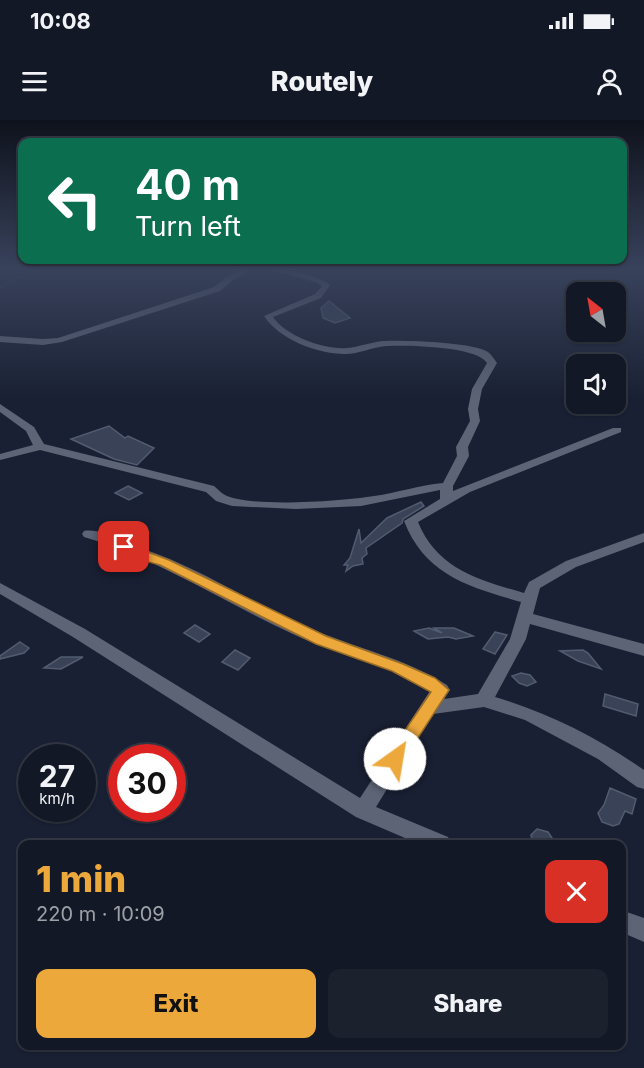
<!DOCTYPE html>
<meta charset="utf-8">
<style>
body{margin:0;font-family:Inter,sans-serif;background:#1c212e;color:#f1f3f6;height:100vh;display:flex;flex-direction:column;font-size:22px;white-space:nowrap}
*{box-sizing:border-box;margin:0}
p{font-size:20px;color:#9da0a7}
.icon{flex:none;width:33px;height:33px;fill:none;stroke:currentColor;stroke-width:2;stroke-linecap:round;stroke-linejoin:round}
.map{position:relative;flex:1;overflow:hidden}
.panel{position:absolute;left:18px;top:720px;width:608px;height:210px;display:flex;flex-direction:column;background:#131826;border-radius:12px;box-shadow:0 2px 4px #0004,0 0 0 2px #323743}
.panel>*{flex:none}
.banner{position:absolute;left:18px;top:18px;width:609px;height:126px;border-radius:12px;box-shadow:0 2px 4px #0004,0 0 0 2px #323743;background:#0b6e4f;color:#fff;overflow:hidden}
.needle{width:39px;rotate:329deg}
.fabs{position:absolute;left:566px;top:162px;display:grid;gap:12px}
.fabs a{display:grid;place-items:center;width:60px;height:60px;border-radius:12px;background:#131826;box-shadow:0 2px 4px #0004,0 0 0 2px #323743;font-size:30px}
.speed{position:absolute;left:18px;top:624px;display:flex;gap:12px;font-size:30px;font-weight:700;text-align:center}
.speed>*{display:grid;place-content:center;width:78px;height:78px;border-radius:50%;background:#131826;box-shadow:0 2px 4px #0004,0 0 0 2px #323743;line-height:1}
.speed small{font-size:15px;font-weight:400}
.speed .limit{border:9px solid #d22;background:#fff;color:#111}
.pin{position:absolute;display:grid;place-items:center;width:51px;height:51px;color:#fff;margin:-26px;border-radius:12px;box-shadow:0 3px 9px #0006}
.me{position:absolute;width:66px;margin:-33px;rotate:32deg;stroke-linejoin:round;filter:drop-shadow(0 0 4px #0008)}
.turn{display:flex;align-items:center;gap:21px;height:126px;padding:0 18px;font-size:27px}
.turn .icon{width:78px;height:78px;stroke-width:2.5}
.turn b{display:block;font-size:42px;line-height:51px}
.round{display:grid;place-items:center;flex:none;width:63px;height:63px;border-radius:12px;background:#1c212e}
.headline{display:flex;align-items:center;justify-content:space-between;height:102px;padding:0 18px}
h1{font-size:36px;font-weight:800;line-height:45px;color:#eda83c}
.primary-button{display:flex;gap:12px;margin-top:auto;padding:12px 18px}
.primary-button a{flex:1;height:69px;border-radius:12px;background:#eda83c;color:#111;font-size:24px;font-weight:800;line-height:69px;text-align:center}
.primary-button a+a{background:#1c212e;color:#f1f3f6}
.status{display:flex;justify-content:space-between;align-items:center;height:42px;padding:0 30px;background:#131826;direction:ltr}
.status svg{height:16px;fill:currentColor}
header{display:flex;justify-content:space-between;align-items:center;height:78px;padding:0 18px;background:#131826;font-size:27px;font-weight:800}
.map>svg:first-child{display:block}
.building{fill:#394256;stroke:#525c71;stroke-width:1.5}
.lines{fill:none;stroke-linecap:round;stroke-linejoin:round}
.path{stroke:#555b6c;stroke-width:1.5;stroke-dasharray:1 2;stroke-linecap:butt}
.minor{fill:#5c6475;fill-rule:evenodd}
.route{fill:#eda83c;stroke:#9a6d27;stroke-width:1.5}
</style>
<div class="status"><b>10:08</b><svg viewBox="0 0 49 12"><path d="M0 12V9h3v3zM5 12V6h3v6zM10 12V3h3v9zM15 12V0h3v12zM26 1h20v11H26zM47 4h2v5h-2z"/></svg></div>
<header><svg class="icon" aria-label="menu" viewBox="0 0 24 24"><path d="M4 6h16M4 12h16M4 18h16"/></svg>Routely<svg class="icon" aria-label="person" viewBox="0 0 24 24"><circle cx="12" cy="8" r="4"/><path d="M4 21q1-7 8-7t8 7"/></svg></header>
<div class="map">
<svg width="644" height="948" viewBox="0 0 644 948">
<rect width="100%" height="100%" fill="#192033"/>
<!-- building -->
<path class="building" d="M329 181 350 198 335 203 323 198 321 188Z
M109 306 125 318 128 316 154 328 137 345 114 339 71 319Z
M128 366 142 373 129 380 115 373Z
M421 382 424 386 403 399 402 403 366 428 367 434 362 438 363 444 353 446 346 451 348 445H344L350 438 359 409 361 423 387 398Z
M195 505 210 514 199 522 184 513Z
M429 508 442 513 434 508H454L473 516 456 519 448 517 428 519 414 511Z
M495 512 507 515 495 534 483 529Z
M20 522 29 528 24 533 0 539V536Z
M235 530 250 538 238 550 222 542Z
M583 530 588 533 601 549 578 541 560 531Z
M61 537H83L61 549 44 548Z
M521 553 530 555 536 562 527 566 519 563 512 556Z
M605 574 638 584 636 596 603 586Z
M610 668 636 679 632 694 625 691 619 704 613 706 602 702 598 693 604 685Z
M537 709 548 712 556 724H533L531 715Z"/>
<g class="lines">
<!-- path -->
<path class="path" d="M0 150 10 147
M0 168 17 158 39 151 40 147"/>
<!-- minor -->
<path class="minor" d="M207 147H217L208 151 204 149Z
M247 147H256L232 161 220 171 62 222 43 225 0 222V216L43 219 58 218 214 167 226 157Z
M259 147C277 147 316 153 330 165L321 178 273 197C286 216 324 230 347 228 359 227 371 222 383 221 403 220 473 222 488 232 492 235 494 239 497 243L482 269 478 289 480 301 468 327 469 336 453 366V371L613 308H621V312L470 372 418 402C437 449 479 460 524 473L529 462 566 441 644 413V422L576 447 540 468 533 494 644 524V536L530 504 526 519 495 577C549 593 598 618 644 650V669L637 667 598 639 525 600 484 587 433 594 376 687 448 717 452 724H419L356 697 73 517 0 474V463L85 509 360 678 430 571C389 544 340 535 295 515 225 483 159 439 84 417L82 414 84 411C101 407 140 428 157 434 210 454 257 486 309 508 355 528 405 538 447 565L450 570 444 579 478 574 510 519 521 482C469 467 425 455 404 401L440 379V370L361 386 296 389 232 386 216 381 206 372 40 330 0 340V334L33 325 26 311 0 292V284L34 307 44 324 214 366C218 369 221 373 225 375 250 388 344 381 374 376 397 373 419 365 443 363L457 336 456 327 470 301 468 289 472 269 487 243C477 226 406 225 386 226 372 227 359 234 345 234 317 234 279 219 264 196L315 174 322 166 316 162Z
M621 790 644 798V822L621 812Z"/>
</g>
<!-- sky -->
<linearGradient id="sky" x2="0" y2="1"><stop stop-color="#0e121c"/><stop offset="0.53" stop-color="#38425b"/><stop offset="1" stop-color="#38425b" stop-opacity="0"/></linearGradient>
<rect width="644" height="280" fill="url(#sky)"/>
<!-- route -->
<path class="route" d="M124 423 169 440 326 516 403 544 435 558 449 570 401 644 395 647 389 644 387 639 389 634 431 572 392 551 316 524 160 445C146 441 129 438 118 427L120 424Z"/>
</svg>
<div class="fabs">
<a><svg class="needle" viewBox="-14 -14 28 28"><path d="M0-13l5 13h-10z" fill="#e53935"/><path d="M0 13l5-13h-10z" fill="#9da0a7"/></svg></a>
<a><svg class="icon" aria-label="sound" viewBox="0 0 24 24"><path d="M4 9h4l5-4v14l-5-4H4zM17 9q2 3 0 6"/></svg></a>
</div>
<div class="speed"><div>27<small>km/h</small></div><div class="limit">30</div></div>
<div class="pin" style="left:124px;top:427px;background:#d93025"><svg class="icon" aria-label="arrive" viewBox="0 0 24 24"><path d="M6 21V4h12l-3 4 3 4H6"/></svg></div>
<svg class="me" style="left:395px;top:639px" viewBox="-20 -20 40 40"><circle r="19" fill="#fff"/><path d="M0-13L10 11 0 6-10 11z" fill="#eda83c"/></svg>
<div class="banner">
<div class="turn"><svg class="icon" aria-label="left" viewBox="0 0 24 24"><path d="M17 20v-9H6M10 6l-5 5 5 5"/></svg><div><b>40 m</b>Turn left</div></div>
</div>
<section class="panel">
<div class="headline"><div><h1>1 min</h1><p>220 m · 10:09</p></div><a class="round" style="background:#d93025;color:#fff"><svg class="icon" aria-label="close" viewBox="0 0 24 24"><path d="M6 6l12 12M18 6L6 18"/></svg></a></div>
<div class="primary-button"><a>Exit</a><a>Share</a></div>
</section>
</div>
